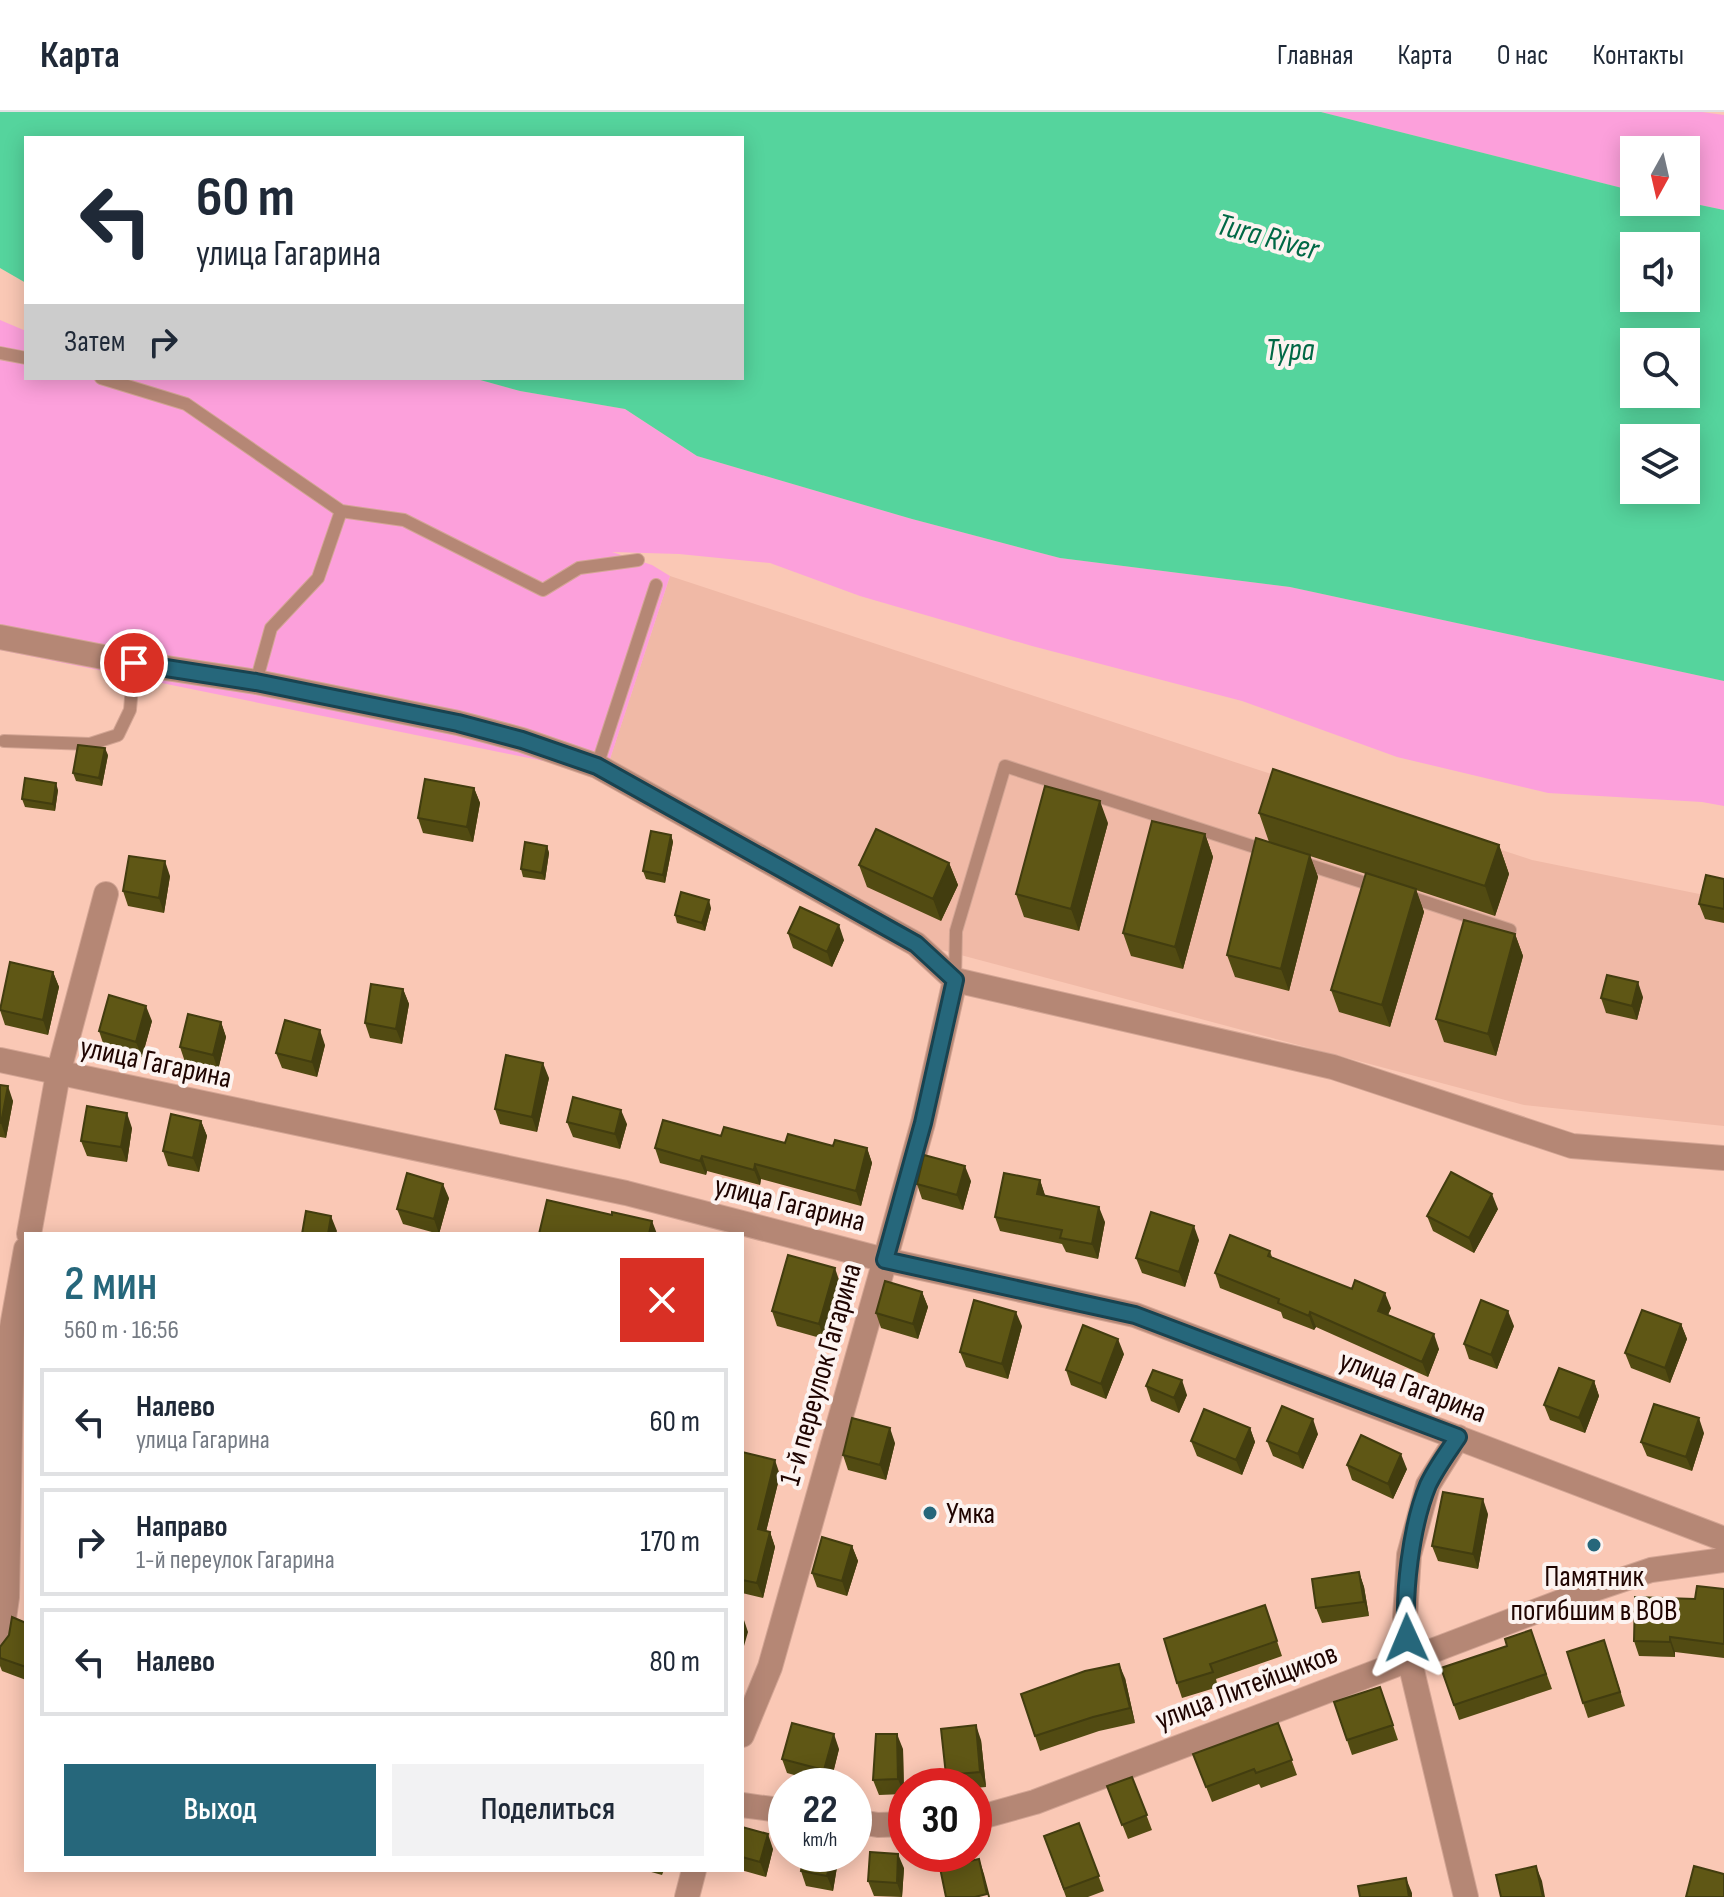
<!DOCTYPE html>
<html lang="ru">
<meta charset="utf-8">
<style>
body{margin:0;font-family:"Sofia Sans Condensed",sans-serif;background:#f2f2f3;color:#1f2937;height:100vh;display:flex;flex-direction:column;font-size:30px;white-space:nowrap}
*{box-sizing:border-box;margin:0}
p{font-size:26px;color:#747a83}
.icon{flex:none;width:44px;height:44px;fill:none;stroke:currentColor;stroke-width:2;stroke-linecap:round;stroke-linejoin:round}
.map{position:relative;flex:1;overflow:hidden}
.details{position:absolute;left:24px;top:1120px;width:720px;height:640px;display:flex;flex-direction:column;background:#fff;border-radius:0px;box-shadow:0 4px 20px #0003}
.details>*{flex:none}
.top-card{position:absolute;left:24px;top:24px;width:720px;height:244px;border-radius:0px;box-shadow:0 4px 20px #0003;background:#fff;color:#1f2937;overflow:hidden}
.needle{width:52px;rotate:188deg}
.tools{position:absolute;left:1620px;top:24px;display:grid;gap:16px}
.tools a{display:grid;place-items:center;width:80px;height:80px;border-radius:0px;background:#fff;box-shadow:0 4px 20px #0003;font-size:40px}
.speed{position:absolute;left:768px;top:1656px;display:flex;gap:16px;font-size:40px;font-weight:700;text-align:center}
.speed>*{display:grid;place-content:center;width:104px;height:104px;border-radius:50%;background:#fff;box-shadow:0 4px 20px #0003;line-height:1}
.speed small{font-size:20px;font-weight:400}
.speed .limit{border:12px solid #d22;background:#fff;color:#111}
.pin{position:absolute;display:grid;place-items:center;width:68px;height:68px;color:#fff;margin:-34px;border:4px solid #fff;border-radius:50%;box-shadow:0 2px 8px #0007}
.me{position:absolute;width:88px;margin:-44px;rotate:359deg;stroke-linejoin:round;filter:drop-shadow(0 0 6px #0008)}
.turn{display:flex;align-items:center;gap:28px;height:168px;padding:0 40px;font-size:36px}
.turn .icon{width:104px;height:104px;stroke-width:2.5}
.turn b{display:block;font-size:56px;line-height:68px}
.then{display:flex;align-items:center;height:76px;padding:0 40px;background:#0003;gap:16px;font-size:30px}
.round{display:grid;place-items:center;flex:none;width:84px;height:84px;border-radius:0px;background:#f2f2f3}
.head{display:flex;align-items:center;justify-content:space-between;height:136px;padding:0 40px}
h1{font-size:48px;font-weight:600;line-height:60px;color:#26677b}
.primary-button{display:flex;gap:16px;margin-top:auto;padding:16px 40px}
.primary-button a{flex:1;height:92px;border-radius:0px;background:#26677b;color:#fff;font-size:32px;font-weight:600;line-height:92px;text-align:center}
.primary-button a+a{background:#f2f2f3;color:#1f2937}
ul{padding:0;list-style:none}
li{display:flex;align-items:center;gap:24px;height:108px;margin:0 16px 12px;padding:0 24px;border:4px solid #e0e1e3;border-radius:0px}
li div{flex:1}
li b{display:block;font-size:30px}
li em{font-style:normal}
header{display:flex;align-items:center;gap:48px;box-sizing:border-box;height:112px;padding:0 40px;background:#fff;border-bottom:2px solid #e0e1e3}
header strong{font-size:38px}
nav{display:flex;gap:44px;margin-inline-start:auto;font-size:28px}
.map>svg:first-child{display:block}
.built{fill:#f0b9a6}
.green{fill:#fca0db}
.water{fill:#55d49d;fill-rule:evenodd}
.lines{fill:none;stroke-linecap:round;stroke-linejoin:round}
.lane-casing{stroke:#d3a594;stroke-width:14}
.street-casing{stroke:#d3a594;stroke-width:26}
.lane{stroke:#b58775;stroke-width:12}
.street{stroke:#b58775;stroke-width:24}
.wall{fill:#524b12}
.shaded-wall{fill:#423d0f}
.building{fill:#5f5715;stroke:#423d0f;stroke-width:2}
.route-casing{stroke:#194350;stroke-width:20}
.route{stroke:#26677b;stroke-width:14}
.poi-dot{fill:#26677b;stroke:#fcf3f0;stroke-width:3}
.labels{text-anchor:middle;stroke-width:8;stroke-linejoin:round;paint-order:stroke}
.street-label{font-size:30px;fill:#1f0400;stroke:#fcf3f0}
.poi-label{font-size:30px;fill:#1f0400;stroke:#fcf3f0;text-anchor:start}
.water-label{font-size:32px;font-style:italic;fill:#006845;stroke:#fcf3f0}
</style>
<header>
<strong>Карта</strong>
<nav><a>Главная</a><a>Карта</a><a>О нас</a><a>Контакты</a></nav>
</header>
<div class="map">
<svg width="1724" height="1785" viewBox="0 0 1724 1785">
<rect width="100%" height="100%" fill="#fac8b5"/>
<!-- built -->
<path class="built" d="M670 464 1532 748 1724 787V1014L1524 993 938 837 609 650Z"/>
<!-- green -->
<path class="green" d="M1321 0H1702L1724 3V98L1686 90V38H1634V79Z
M0 208 26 219V266H473L520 279 625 297 697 344 912 407 1060 446 1290 475 1724 569V694L1702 690 1548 681 1397 645 1242 589 1032 534 860 484 770 451 679 442 612 440 652 453 670 464 609 650 558 652 0 538Z"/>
<!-- water -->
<path class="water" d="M0 0H1321L1634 79V90H1686L1724 98V569L1290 475 1060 446 912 407 697 344 625 297 520 279 473 266H742V26H26V171L0 156ZM1634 134H1686V186H1634ZM1634 230H1686V282H1634ZM1634 326H1686V378H1634Z"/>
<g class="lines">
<defs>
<path id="lane" d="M0 241 26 246
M101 266 186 292 341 399 318 466 271 516 256 570
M341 399 404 408 543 478 579 456 638 448
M4 629 90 632 118 623 130 598 134 551
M597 654 656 473
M1300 750 1378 775
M1407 784 1510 818
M955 868 956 819 1005 654 1267 739"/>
<path id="street" d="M0 525 134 551 256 570 458 611 522 628 597 654 916 832 955 868 1333 955 1572 1034 1724 1046
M0 948 626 1081 885 1148 1135 1203 1724 1427
M29 1122 58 962 106 782
M1458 1325 1428 1373 1409 1443 1405 1505 1409 1546 1466 1785
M0 1535 7 1485 12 1215 26 1137
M742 1623 770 1555 885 1148 923 1011 955 868
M742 1693 786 1699
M974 1707 1035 1690 1592 1478 1651 1458 1724 1448
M854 1709 878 1713 906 1712
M687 1785 694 1758"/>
</defs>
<!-- lane casing -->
<use href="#lane" class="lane-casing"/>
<!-- street casing -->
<use href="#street" class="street-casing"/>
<!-- lane -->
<use href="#lane" class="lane"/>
<!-- street -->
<use href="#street" class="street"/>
</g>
<!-- wall -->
<path class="wall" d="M108 643 102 674 76 669 73 661Z
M474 676 480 691 473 730 423 721 418 706Z
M58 678 55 699 25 695 22 687Z
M1259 701 1499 733 1509 762 1495 804 1416 778 1424 800 1390 915 1339 900 1331 878 1366 762 1310 744 1318 765 1289 879 1235 865 1227 843 1269 730Z
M1108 711 1079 819 1024 805 1016 782Z
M1205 722 1213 745 1183 857 1131 844 1123 821Z
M671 723 673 730 665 771 646 767 643 759Z
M547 734 549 741 545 768 523 765 521 757Z
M949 751 958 773 941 809 867 775 859 753Z
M170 764 164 801 128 794 123 779Z
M1724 767V811L1705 807 1699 792Z
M711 796 705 819 677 811 675 803Z
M788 821 844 828 832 855 793 836Z
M1515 822 1523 844 1496 944 1444 930 1436 907Z
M53 860 59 875 48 923 5 913 0 898Z
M403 877 409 892 402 932 370 926 365 911Z
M1643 885 1637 908 1606 901 1601 886Z
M152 909 142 945 104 934 99 919Z
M221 910 226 925 218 958 185 950 180 935Z
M325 933 317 965 282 956 276 941Z
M549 966 537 1020 500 1012 495 997Z
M0 973 13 989 6 1026 0 1025Z
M201 1009 207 1024 199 1060 168 1054 163 1039Z
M567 1010 627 1012 620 1037 573 1025Z
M132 1016 127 1050 87 1044 81 1029Z
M721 1024 785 1031 867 1036 872 1051 861 1094 761 1067 760 1073 707 1059 706 1063 660 1051 655 1036Z
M1040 1068 1045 1084 1105 1110 1098 1147 1066 1140 1062 1132 1000 1119 995 1105Z
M971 1069 963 1098 922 1087 917 1072Z
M449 1086 439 1122 403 1112 397 1097Z
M1498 1097 1474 1141 1433 1119 1427 1104Z
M1199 1128 1185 1175 1142 1161 1136 1146Z
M1270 1139 1272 1145 1391 1196 1388 1203 1439 1237 1428 1265 1316 1215 1314 1218 1283 1206 1281 1200 1220 1176 1215 1161Z
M840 1171 824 1227 777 1214 772 1199Z
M922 1180 928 1195 918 1227 881 1216 876 1201Z
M1681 1212 1687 1227 1670 1271 1631 1256 1625 1241Z
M1022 1214 1008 1267 966 1255 960 1240Z
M1514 1214 1497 1257 1469 1247 1464 1232Z
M1124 1242 1106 1287 1071 1273 1066 1258Z
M1594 1269 1599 1284 1585 1321 1550 1308 1544 1293Z
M1146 1274 1187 1283 1179 1301 1151 1289Z
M1250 1316 1255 1330 1242 1363 1197 1344 1191 1329Z
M1704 1321 1692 1359 1647 1344 1641 1330Z
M1318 1322 1303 1357 1273 1344 1267 1329Z
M895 1331 886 1368 848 1358 843 1343Z
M742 1340 780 1363 766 1419 770 1420 775 1435 763 1486 742 1481Z
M1347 1353 1407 1357 1393 1387 1352 1368Z
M1488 1402 1478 1457 1438 1449 1432 1434Z
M852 1434 858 1449 847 1484 817 1475 812 1461Z
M1359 1460 1364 1475 1369 1504 1322 1511 1316 1496Z
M1724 1477V1546L1675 1540V1545L1639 1544 1634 1529Z
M1265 1493 1282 1544 1216 1567 1218 1575 1182 1586 1177 1571Z
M26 1511V1568L2 1559 0 1554V1535L9 1523Z
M1531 1518 1552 1577 1459 1608 1441 1556 1507 1534Z
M1609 1543 1625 1594 1588 1606 1583 1591Z
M1125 1566 1135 1611 1099 1619 1040 1639 1021 1582Z
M1380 1575 1398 1628 1352 1643 1334 1590Z
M1278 1611 1297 1663 1261 1676 1259 1672 1212 1690 1193 1642Z
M981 1628 986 1675 974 1676V1674H950L946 1663Z
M839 1637 830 1673 787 1661 782 1647Z
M903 1637 904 1682 879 1683 873 1668Z
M1132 1665 1152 1718 1128 1727 1107 1674Z
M1079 1711 1104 1779 1088 1785H1066L1044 1724Z
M742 1715 773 1737 766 1765 741 1758Z
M804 1742H836L838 1749 833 1779 806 1774 801 1759Z
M904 1756 902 1785 874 1784 868 1769Z
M644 1758H664L662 1763Z"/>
<!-- shaded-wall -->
<path class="shaded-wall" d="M105 636 108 643 102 674 99 666Z
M56 671 58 678 55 699 53 692Z
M474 676 480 691 473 730 467 715Z
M1100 689 1108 711 1079 819 1071 797Z
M1205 722 1213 745 1183 857 1175 835Z
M671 723 673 730 665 771 663 763Z
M1499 733 1509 762 1495 804 1485 774Z
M547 734 549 741 545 768 542 761Z
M1310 743 1318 765 1289 879 1281 857Z
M165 749 170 764 164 801 159 786Z
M949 751 958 773 941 809 933 787Z
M1416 777 1424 800 1390 915 1382 893Z
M709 788 711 796 705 819 702 811Z
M839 813 844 828 832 855 827 840Z
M1515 822 1523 844 1496 944 1488 922Z
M53 860 59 875 48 923 43 908Z
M1638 870 1643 885 1637 908 1632 894Z
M403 877 409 892 402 932 396 917Z
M146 894 152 909 142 945 136 930Z
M221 910 226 925 218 958 213 943Z
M320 918 325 933 317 965 312 950Z
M543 951 549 966 537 1020 532 1005Z
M8 974 13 989 6 1026 1 1011Z
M621 998 627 1012 620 1037 615 1022Z
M127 1001 132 1016 127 1050 121 1035Z
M201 1009 207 1024 199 1060 193 1046Z
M867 1036 872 1051 861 1094 856 1079Z
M702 1044 707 1059 706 1063 700 1049Z
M755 1052 761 1067 760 1073 754 1058Z
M965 1054 971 1069 963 1098 957 1083Z
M1040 1068 1045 1083 1042 1097 1037 1082Z
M443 1072 449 1086 439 1122 434 1107Z
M1492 1082 1498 1097 1474 1141 1469 1126Z
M1099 1095 1105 1110 1098 1147 1092 1132Z
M331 1104 337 1119 336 1122H328Z
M652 1109 657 1122H649Z
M1194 1114 1199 1128 1185 1175 1179 1160Z
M835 1156 840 1171 824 1227 819 1212Z
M922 1180 928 1195 918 1227 913 1212Z
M1385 1181 1391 1196 1383 1214 1378 1199Z
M1508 1199 1514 1214 1497 1257 1491 1243Z
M1016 1200 1022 1214 1008 1267 1002 1252Z
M1310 1200 1316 1215 1314 1218 1309 1204Z
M1681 1212 1687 1227 1670 1271 1665 1256Z
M1434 1222 1439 1237 1428 1265 1422 1250Z
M1118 1227 1124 1242 1106 1287 1101 1272Z
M1182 1268 1187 1283 1179 1301 1174 1286Z
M1594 1269 1599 1284 1585 1321 1579 1306Z
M1699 1306 1704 1321 1692 1359 1686 1345Z
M1313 1307 1318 1322 1303 1357 1298 1342Z
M890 1316 895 1331 886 1368 880 1353Z
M1250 1316 1255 1330 1242 1363 1236 1348Z
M1401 1342 1407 1357 1393 1387 1388 1372Z
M775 1348 780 1363 763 1432 758 1417Z
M1483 1387 1488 1402 1478 1457 1473 1442Z
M770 1420 775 1435 763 1486 757 1471Z
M852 1434 858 1449 847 1484 842 1469Z
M1359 1460 1364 1475 1369 1504 1364 1490Z
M743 1505 748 1520 742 1541V1508Z
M1670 1525 1675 1540V1545L1670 1530Z
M1119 1552 1125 1566 1135 1611 1130 1596Z
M976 1613 981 1628 986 1675 980 1660Z
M834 1622 839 1637 830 1673 824 1658Z
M897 1622 903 1637 904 1682 898 1667Z
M768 1722 773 1737 766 1765 760 1750Z
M832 1742H836L838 1749 833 1779 827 1764Z
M898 1742 904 1756 902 1785 897 1771Z
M979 1747 984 1762 990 1785H988Z
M1536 1754 1542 1769 1545 1785H1543Z
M1406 1766 1412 1781V1785H1409Z"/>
<!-- building -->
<path class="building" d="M78 633 105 636 99 666 73 661Z
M1273 657 1499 733 1485 774 1259 701Z
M25 666 56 671 53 692 22 687Z
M425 667 474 676 467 715 418 706Z
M1045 674 1100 689 1071 797 1016 782Z
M1152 709 1205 722 1175 835 1123 821Z
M876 717 949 751 933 787 859 753Z
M651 719 671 723 663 763 643 759Z
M1256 726 1310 743 1281 857 1227 843Z
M525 730 547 734 542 761 521 757Z
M129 744 165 749 159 786 123 779Z
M1366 761 1416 777 1382 893 1331 878Z
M1706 763 1724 767V797L1699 792Z
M681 780 709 788 702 811 675 803Z
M800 795 839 813 827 840 788 821Z
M1464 808 1515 822 1488 922 1436 907Z
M10 850 53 860 43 908 0 898Z
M1607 863 1638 870 1632 894 1601 886Z
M371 872 403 877 396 917 365 911Z
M109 883 146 894 136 930 99 919Z
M188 902 221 910 213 943 180 935Z
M285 908 320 918 312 950 276 941Z
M506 943 543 951 532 1005 495 997Z
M0 973 8 974 1 1011H0Z
M573 985 621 998 615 1022 567 1010Z
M87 994 127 1001 121 1035 81 1029Z
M171 1002 201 1009 193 1046 163 1039Z
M663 1008 721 1024 724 1015 785 1031 788 1022 833 1034 835 1028 867 1036 856 1079 755 1052 754 1058 702 1044 700 1049 655 1036Z
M924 1043 965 1054 957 1083 917 1072Z
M1451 1060 1492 1082 1469 1126 1427 1104Z
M407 1061 443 1072 434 1107 397 1097Z
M1004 1061 1040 1068 1037 1082 1099 1095 1092 1132 1060 1126 1062 1118 995 1105Z
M547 1088 612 1103V1100L652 1109 649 1122H539Z
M306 1099 331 1104 328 1122H302Z
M1151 1100 1194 1114 1179 1160 1136 1146Z
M1230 1123 1270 1139 1268 1144 1352 1177 1355 1168 1385 1181 1378 1199 1434 1222 1422 1250 1310 1200 1309 1204 1278 1191 1279 1187 1215 1161Z
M788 1143 835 1156 819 1212 772 1199Z
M885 1169 922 1180 913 1212 876 1201Z
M974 1188 1016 1200 1002 1252 960 1240Z
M1481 1188 1508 1199 1491 1243 1464 1232Z
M1642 1198 1681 1212 1665 1256 1625 1241Z
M1083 1213 1118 1227 1101 1272 1066 1258Z
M1559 1256 1594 1269 1579 1306 1544 1293Z
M1153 1258 1182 1268 1174 1286 1146 1274Z
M1654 1292 1699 1306 1686 1345 1641 1330Z
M1282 1294 1313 1307 1298 1342 1267 1329Z
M1204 1297 1250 1316 1236 1348 1191 1329Z
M852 1306 890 1316 880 1353 843 1343Z
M1361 1323 1401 1342 1388 1372 1347 1353Z
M742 1340 775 1348 758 1417 770 1420 757 1471 742 1468Z
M1443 1380 1483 1387 1473 1442 1432 1434Z
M822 1425 852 1434 842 1469 812 1461Z
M1359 1460 1364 1490 1316 1496 1312 1467Z
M1697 1474 1724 1477V1532L1670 1525V1530L1634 1529 1635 1485 1695 1487Z
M1265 1493 1277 1529 1210 1552 1213 1560 1177 1571 1164 1527Z
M12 1505 26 1511V1555L0 1546V1535L9 1523Z
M1531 1518 1546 1562 1454 1593 1441 1556 1507 1534 1505 1527Z
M1604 1528 1620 1580 1583 1591 1567 1540Z
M1119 1552 1130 1596 1093 1605 1035 1624 1021 1582 1085 1559Z
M1380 1575 1393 1613 1347 1628 1334 1590Z
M792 1611 834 1622 824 1658 782 1647Z
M1278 1611 1292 1648 1256 1661 1254 1657 1206 1675 1193 1642Z
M976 1613 980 1660 946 1663 941 1617Z
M876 1622H897L898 1667 873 1668Z
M1132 1665 1147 1703 1122 1713 1107 1674Z
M1079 1711 1099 1764 1064 1777 1044 1724Z
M742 1715 768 1722 760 1750 742 1745Z
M870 1740 898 1742 897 1771 868 1769Z
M804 1742H832L827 1764 801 1759Z
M979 1747 987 1782 975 1785H946L940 1756Z
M1536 1754 1543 1785H1501L1496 1763Z
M1694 1754 1724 1762V1785H1686Z
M1406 1766 1409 1785H1360L1358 1774Z"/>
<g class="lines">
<defs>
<path id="route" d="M134 551 256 570 458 611 522 628 597 654 916 832 955 868 923 1011 885 1148 1135 1203 1458 1325C1448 1340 1436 1356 1428 1373 1411 1414 1403 1482 1407 1526"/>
</defs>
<!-- route casing -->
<use href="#route" class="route-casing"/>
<!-- route -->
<use href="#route" class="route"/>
</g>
<!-- markers -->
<g class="poi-dot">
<circle cx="930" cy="1401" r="8"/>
<circle cx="1594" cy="1433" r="8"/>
</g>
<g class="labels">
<!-- street labels -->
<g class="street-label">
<text transform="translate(156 950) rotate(12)" y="10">улица Гагарина</text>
<text transform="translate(790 1091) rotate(14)" y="10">улица Гагарина</text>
<text transform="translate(820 1262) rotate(-74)" y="10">1-й переулок Гагарина</text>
<text transform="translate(1413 1274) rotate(21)" y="10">улица Гагарина</text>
<text transform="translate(1246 1574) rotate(-21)" y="10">улица Литейщиков</text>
</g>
<!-- poi labels -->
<g class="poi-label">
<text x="946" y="1411">Умка</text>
<text x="1594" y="1474" text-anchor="middle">Памятник<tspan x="1594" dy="34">погибшим в ВОВ</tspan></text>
</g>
<!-- water labels -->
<g class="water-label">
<text transform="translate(1268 124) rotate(15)" y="11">Tura River</text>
<text x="1290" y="248">Тура</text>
</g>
</g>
</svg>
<div class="tools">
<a><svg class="needle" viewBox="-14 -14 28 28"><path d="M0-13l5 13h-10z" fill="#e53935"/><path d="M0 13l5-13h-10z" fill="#747a83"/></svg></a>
<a><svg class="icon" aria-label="sound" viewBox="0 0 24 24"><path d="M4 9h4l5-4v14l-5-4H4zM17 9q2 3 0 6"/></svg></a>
<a><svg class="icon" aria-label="search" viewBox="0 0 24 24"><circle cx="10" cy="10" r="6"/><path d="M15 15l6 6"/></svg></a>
<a><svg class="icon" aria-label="layers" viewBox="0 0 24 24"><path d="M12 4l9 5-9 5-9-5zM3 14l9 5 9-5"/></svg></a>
</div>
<div class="speed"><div>22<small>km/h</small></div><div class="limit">30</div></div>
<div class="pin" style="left:134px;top:551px;background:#d93025"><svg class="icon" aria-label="arrive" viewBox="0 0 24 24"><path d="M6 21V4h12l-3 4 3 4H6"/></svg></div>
<svg class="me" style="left:1407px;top:1526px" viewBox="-20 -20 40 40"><path d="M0-17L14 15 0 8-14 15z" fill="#26677b" stroke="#fff" stroke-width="4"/></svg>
<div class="top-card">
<div class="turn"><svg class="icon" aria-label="left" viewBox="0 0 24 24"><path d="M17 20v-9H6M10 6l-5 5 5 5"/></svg><div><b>60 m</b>улица Гагарина</div></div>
<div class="then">Затем<svg class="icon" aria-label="right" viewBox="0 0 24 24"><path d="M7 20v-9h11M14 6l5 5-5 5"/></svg></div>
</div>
<section class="details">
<div class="head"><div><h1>2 мин</h1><p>560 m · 16:56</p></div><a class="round" style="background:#d93025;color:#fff"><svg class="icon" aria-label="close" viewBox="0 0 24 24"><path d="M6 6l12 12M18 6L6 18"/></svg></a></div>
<ul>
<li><svg class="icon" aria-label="left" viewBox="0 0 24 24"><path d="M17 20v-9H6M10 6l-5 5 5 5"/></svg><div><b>Налево</b><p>улица Гагарина</p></div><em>60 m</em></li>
<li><svg class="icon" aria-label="right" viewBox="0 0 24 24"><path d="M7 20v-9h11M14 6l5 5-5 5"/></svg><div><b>Направо</b><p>1-й переулок Гагарина</p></div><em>170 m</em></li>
<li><svg class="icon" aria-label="left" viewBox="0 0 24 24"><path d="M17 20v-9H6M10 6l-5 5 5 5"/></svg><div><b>Налево</b></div><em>80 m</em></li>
</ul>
<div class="primary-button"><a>Выход</a><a>Поделиться</a></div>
</section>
</div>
